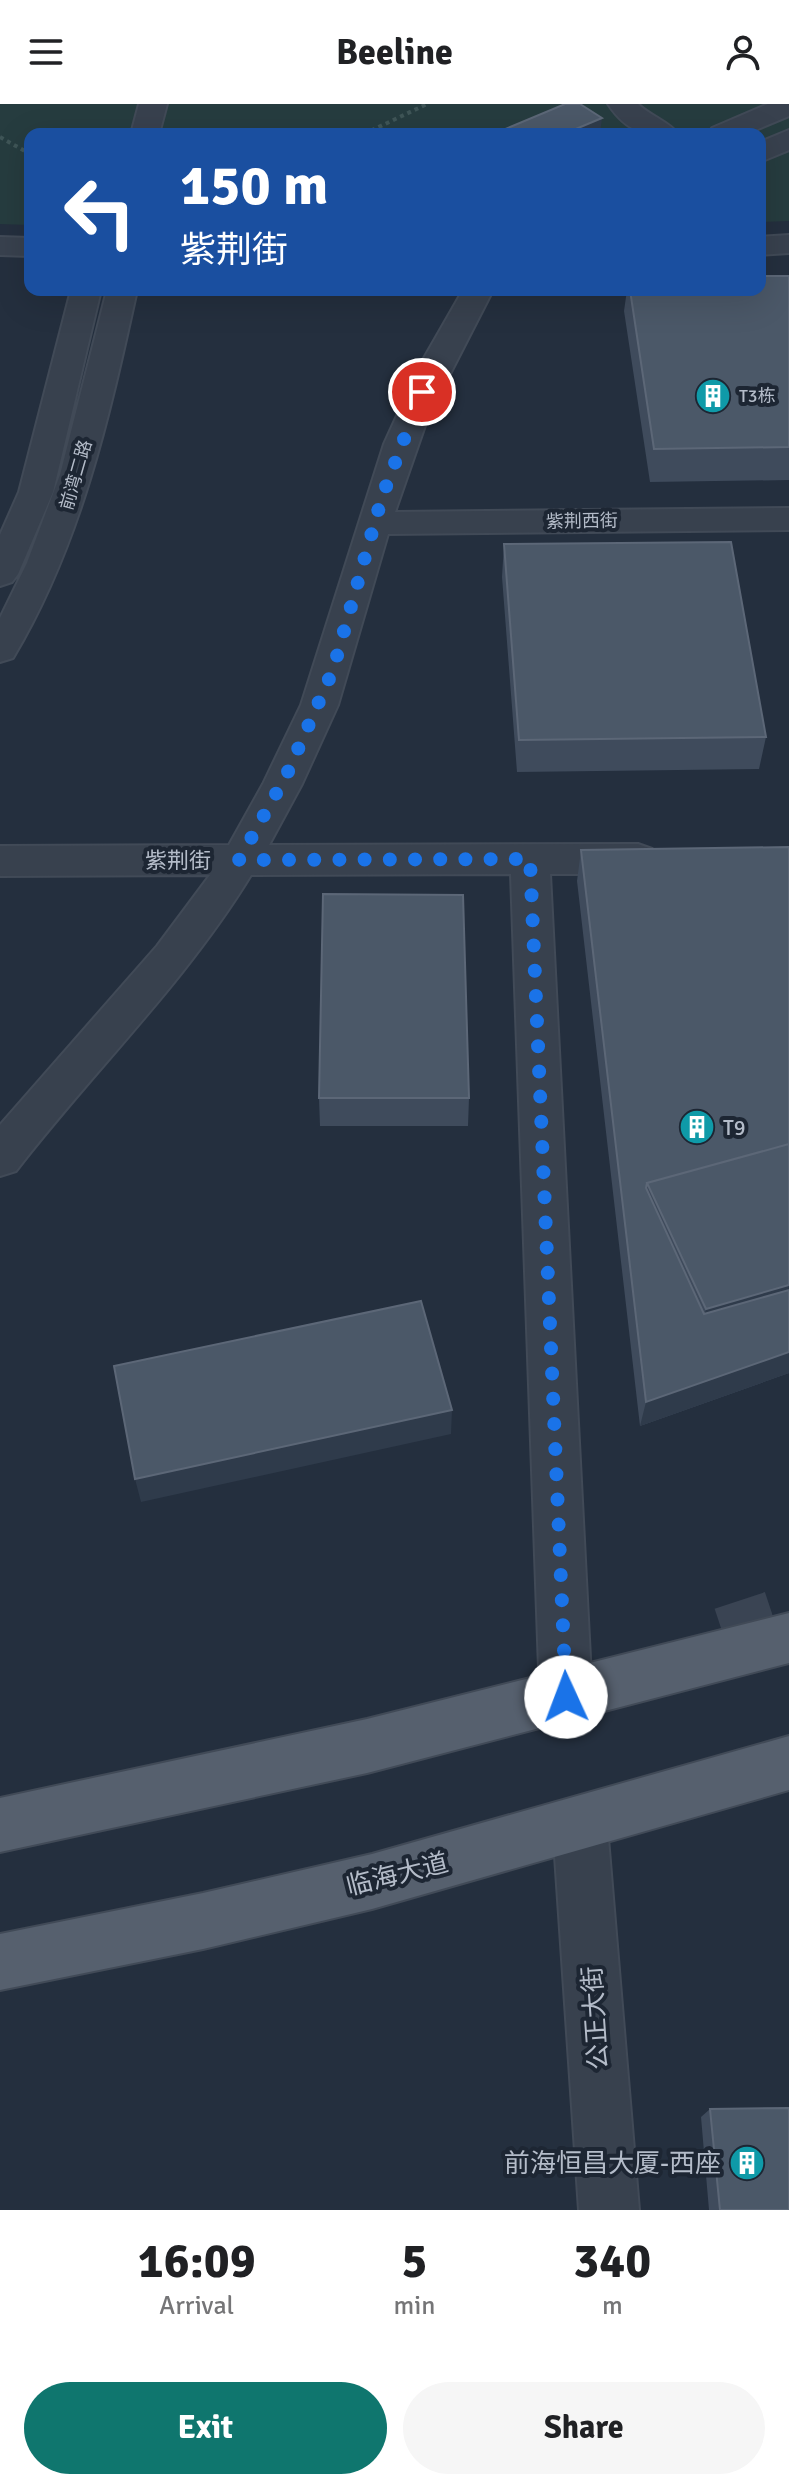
<!DOCTYPE html>
<meta charset="utf-8">
<style>
body{margin:0;font-family:Signika,"Noto Sans SC",sans-serif;background:#f6f6f6;color:#202124;height:100vh;display:flex;flex-direction:column;font-size:30px;white-space:nowrap}
*{box-sizing:border-box;margin:0}
p{font-size:26px;color:#757577}
.icon{flex:none;width:44px;height:44px;fill:none;stroke:currentColor;stroke-width:2;stroke-linecap:round;stroke-linejoin:round}
.map{position:relative;height:2106px;overflow:hidden}
.panel{display:flex;flex-direction:column;background:#fff;flex:1}
.panel>*{flex:none}
.hud{position:absolute;left:24px;top:24px;width:742px;height:168px;border-radius:16px;box-shadow:0 8px 32px #0002;background:#1a4fa0;color:#fff;overflow:hidden}
.pin{position:absolute;display:grid;place-items:center;width:68px;height:68px;color:#fff;margin:-34px;border:4px solid #fff;border-radius:50%;box-shadow:0 2px 8px #0007}
.me{position:absolute;width:88px;margin:-44px;rotate:358deg;stroke-linejoin:round;filter:drop-shadow(0 0 6px #0008)}
.turn{display:flex;align-items:center;gap:28px;height:168px;padding:0 24px;font-size:36px}
.turn .icon{width:104px;height:104px;stroke-width:2.5}
.turn b{display:block;font-size:56px;line-height:68px}
.eta{display:flex;justify-content:space-evenly;align-items:center;height:136px;text-align:center}
.eta b{font-size:48px;font-weight:700;line-height:56px}
.primary-button{display:flex;gap:16px;margin-top:auto;padding:16px 24px}
.primary-button a{flex:1;height:92px;border-radius:48px;background:#0f766e;color:#fff;font-size:32px;font-weight:700;line-height:92px;text-align:center}
.primary-button a+a{background:#f6f6f6;color:#202124}
header{display:flex;justify-content:space-between;align-items:center;height:104px;padding:0 24px;background:#fff;font-size:36px;font-weight:700}
.map>svg:first-child{display:block}
.green{fill:#263c3f}
.lines{fill:none;stroke-linecap:round;stroke-linejoin:round}
.major-tunnel{stroke:#3a4453;stroke-width:53;stroke-dasharray:53 26;stroke-linecap:butt}
.minor-casing{stroke:#414a57;stroke-width:4}
.major-casing{stroke:#414a57;stroke-width:4}
.path{stroke:#3f5557;stroke-width:4;stroke-dasharray:4 4;stroke-linecap:butt}
.minor{fill:#38414e;fill-rule:evenodd}
.major{fill:#56606e;fill-rule:evenodd}
.wall{fill:#3f4b5c}
.shaded-wall{fill:#2f3b4b}
.building{fill:#4b5868;stroke:#5c6777;stroke-width:2}
.route{stroke:#1a73e8;stroke-width:14;stroke-dasharray:0 25.2}
.labels{text-anchor:middle;stroke-width:8;stroke-linejoin:round;paint-order:stroke}
.far-poi-label{font-size:18px;fill:#b4bcc9;stroke:#1d2633;text-anchor:start}
.far-street-label{font-size:18px;fill:#b4bcc9;stroke:#1d2633}
.street-label{font-size:22px;fill:#b4bcc9;stroke:#1d2633}
.poi-label{font-size:22px;fill:#b4bcc9;stroke:#1d2633;text-anchor:start}
.near-street-label{font-size:26px;fill:#b4bcc9;stroke:#1d2633}
.near-poi-label{font-size:26px;fill:#b4bcc9;stroke:#1d2633;text-anchor:end}
</style>
<header><svg class="icon" aria-label="menu" viewBox="0 0 24 24"><path d="M4 6h16M4 12h16M4 18h16"/></svg>Beeline<svg class="icon" aria-label="person" viewBox="0 0 24 24"><circle cx="12" cy="8" r="4"/><path d="M4 21q1-7 8-7t8 7"/></svg></header>
<div class="map">
<svg width="789" height="2106" viewBox="0 0 789 2106">
<rect width="100%" height="100%" fill="#242f3e"/>
<!-- green -->
<path class="green" d="M0 0H789V117L760 118V30H30V121L0 120Z"/>
<g class="lines">
<!-- major-tunnel -->
<path class="major-tunnel" d="M723 1530 789 1508"/>
<defs>
<path id="minor" d="M139 0H167L159 30H131Z
M608 0H638C650 12 670 18 678 30 644 30 629 31 608 0Z
M768 0H789V12L746 30H708L712 24Z
M789 26V46L760 58V38Z
M789 131V149L760 151V133Z
M0 133 30 134V152L0 151Z
M71 186H101L53 388 18 470 12 478 0 482V431L19 388Z
M107 186H137C109 314 81 440 13 554L0 558V514L27 459 60 371Z
M463 186H493L428 313 395 408 789 404V426L388 430 338 601 302 680 269 741 638 740 652 745 658 755 652 765 638 770H550L592 1593 584 1611 566 1619 548 1611 540 1593 511 770 251 771C185 879 93 967 16 1067L0 1072V1021L157 842 210 771 0 772V742L229 741 263 680 301 601 384 340 420 261Z
M580 1695 599 1703 607 1722 639 2106H579L553 1722 561 1703Z"/>
<path id="major" d="M789 1509V1559L367 1669 0 1748V1694L367 1615Z
M789 1632V1686L372 1805 203 1845 0 1886V1830L203 1789 372 1750Z"/>
</defs>
<!-- minor casing -->
<use href="#minor" class="minor-casing"/>
<!-- major casing -->
<use href="#major" class="major-casing"/>
<!-- path -->
<path class="path" d="M364 30 427 0
M0 33 30 50"/>
<!-- minor -->
<use href="#minor" class="minor"/>
<!-- major -->
<use href="#major" class="major"/>
</g>
<!-- wall -->
<path class="wall" d="M789 172V376L650 378 624 207 627 186H760Z
M504 440 766 633 759 665 517 668 502 473Z
M581 746 789 1269 640 1322 577 777Z
M319 994H469L468 1022H320Z
M710 2005 789 2106H709L701 2013Z"/>
<!-- shaded-wall -->
<path class="shaded-wall" d="M602 14 600 30H564Z
M789 1181V1209L697 1236 706 1205Z
M789 1248V1269L640 1322 646 1298Z
M452 1306 451 1330 141 1398 135 1375Z"/>
<!-- building -->
<path class="building" d="M565 0H580L602 14 564 30H509L503 26Z
M760 172H789V343L654 345 630 186H760Z
M731 438 766 633 519 636 504 440Z
M789 743V1040L647 1079 646 1084 704 1210 789 1186V1248L646 1298 581 746Z
M323 790 463 791 469 994H319Z
M789 1040V1181L706 1205 647 1079Z
M421 1197 452 1306 135 1375 114 1262Z
M789 2004V2106H720L710 2005Z"/>
<g class="lines">
<!-- route -->
<path class="route" d="M422 288 382 393 333 566 287 670 239 756 530 755 566 1593"/>
</g>
<!-- icons -->
<defs>
<symbol id="building-disc" viewBox="-11 -11 22 22"><circle r="9.5" fill="#0f9aa8" stroke="#1d2633"/><path d="M-4-6H4V6H1V3H-1V6H-4ZM-2.5-4.3h1.7v1.8h-1.7ZM.8-4.3h1.7v1.8H.8ZM-2.5-1h1.7V.8h-1.7ZM.8-1h1.7V.8H.8Z" fill="#fff"/></symbol>
</defs>
<g fill-rule="evenodd">
<use href="#building-disc" x="693" y="272" width="40" height="40"/>
<use href="#building-disc" x="677" y="1003" width="40" height="40"/>
<use href="#building-disc" x="727" y="2039" width="40" height="40"/>
</g>
<g class="labels">
<!-- far-poi labels -->
<g class="far-poi-label">
<text x="739" y="298">T3栋</text>
</g>
<!-- far-street labels -->
<g class="far-street-label">
<text transform="translate(76 371) rotate(-74)" y="6">前湾二路</text>
<text transform="translate(582 417) rotate(-1)" y="6">紫荆西街</text>
</g>
<!-- street labels -->
<g class="street-label">
<text x="178" y="764">紫荆街</text>
</g>
<!-- poi labels -->
<g class="poi-label">
<text x="723" y="1031">T9</text>
</g>
<!-- near-street labels -->
<g class="near-street-label">
<text transform="translate(397 1770) rotate(-14)" y="9">临海大道</text>
<text transform="translate(595 1914) rotate(-94)" y="9">公正大街</text>
</g>
<!-- near-poi labels -->
<g class="near-poi-label">
<text x="721" y="2068">前海恒昌大厦-西座</text>
</g>
</g>
</svg>
<div class="pin" style="left:422px;top:288px;background:#d93025"><svg class="icon" aria-label="arrive" viewBox="0 0 24 24"><path d="M6 21V4h12l-3 4 3 4H6"/></svg></div>
<svg class="me" style="left:566px;top:1593px" viewBox="-20 -20 40 40"><circle r="19" fill="#fff"/><path d="M0-13L10 11 0 6-10 11z" fill="#1a73e8"/></svg>
<div class="hud">
<div class="turn"><svg class="icon" aria-label="left" viewBox="0 0 24 24"><path d="M17 20v-9H6M10 6l-5 5 5 5"/></svg><div><b>150 m</b>紫荆街</div></div>
</div>
</div>
<section class="panel">
<div class="eta">
<div><b>16:09</b><p>Arrival</p></div>
<div><b>5</b><p>min</p></div>
<div><b>340</b><p>m</p></div>
</div>
<div class="primary-button"><a>Exit</a><a>Share</a></div>
</section>
